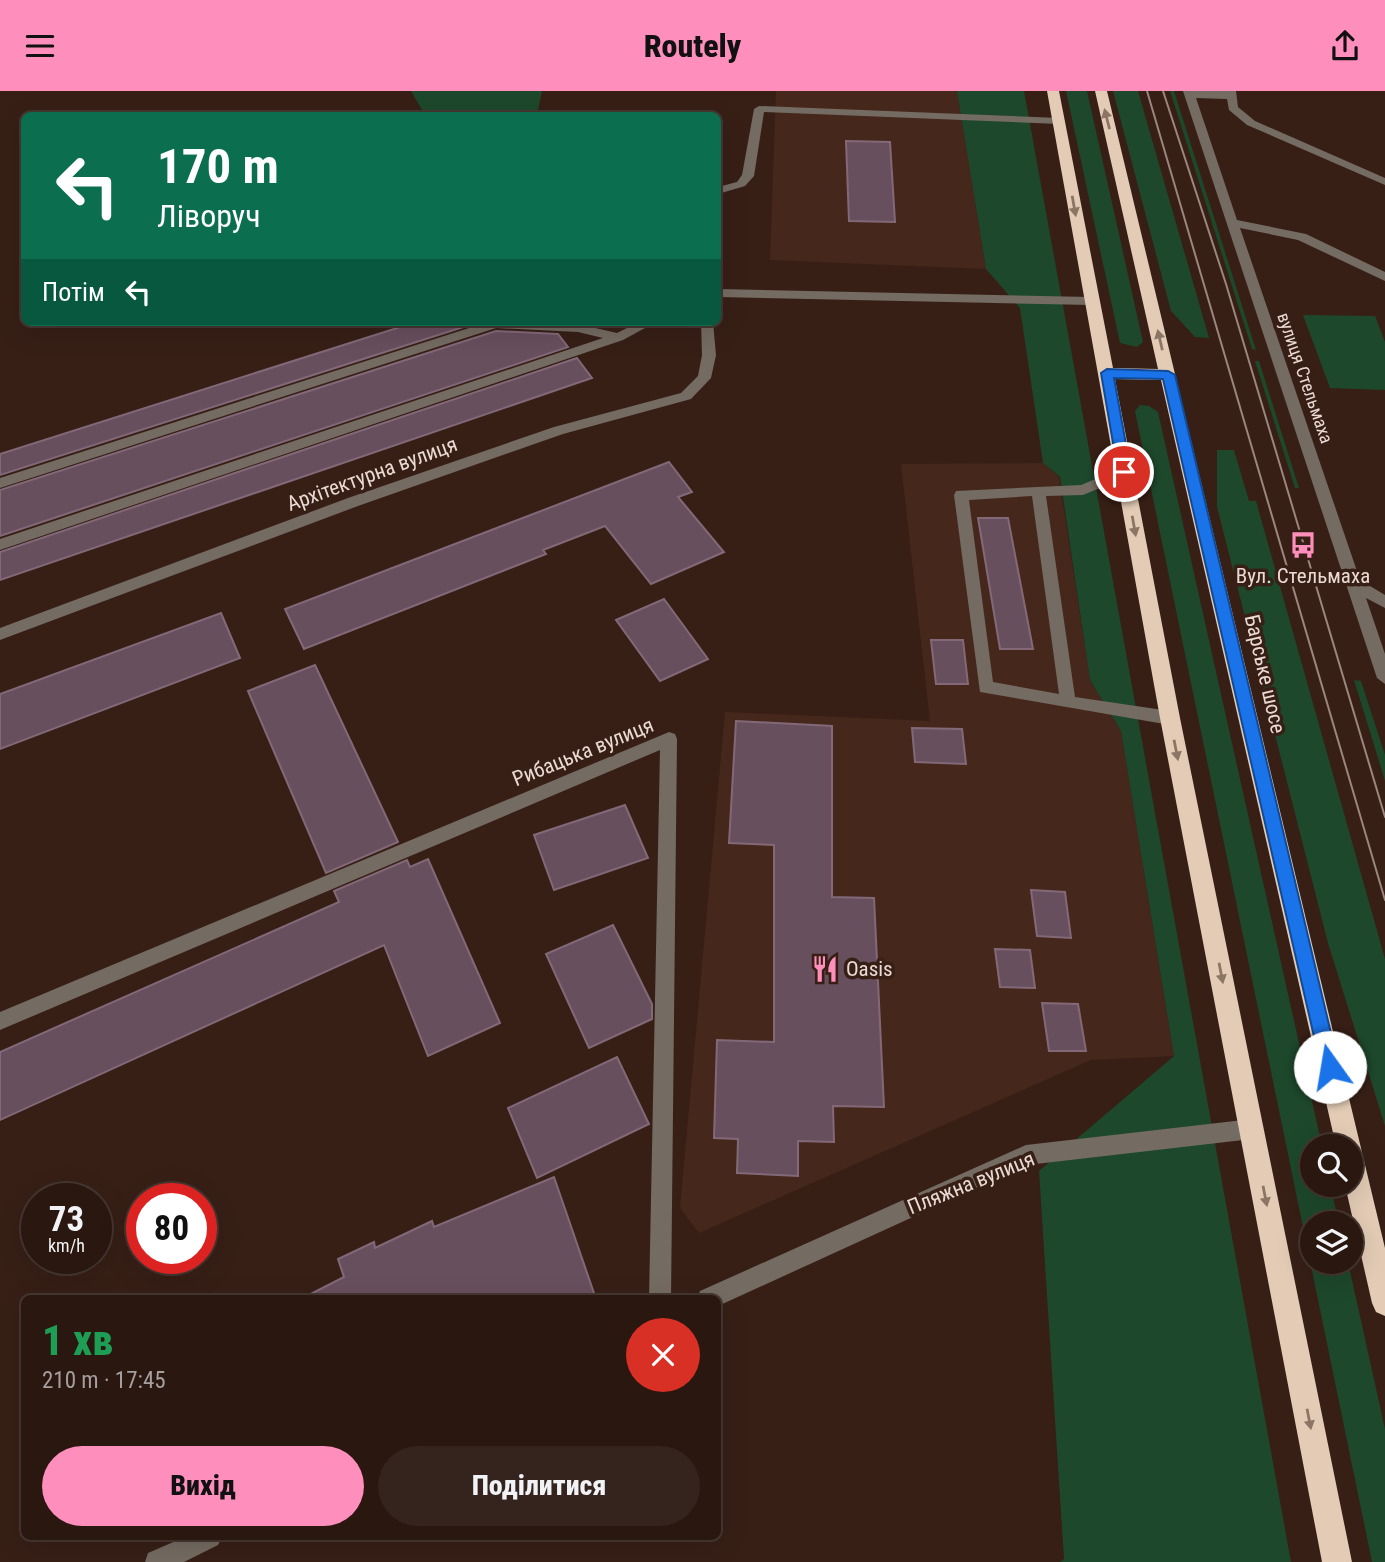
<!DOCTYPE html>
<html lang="uk">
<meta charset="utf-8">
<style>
body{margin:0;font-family:"Roboto Condensed",sans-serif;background:#35241e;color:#f1f3f6;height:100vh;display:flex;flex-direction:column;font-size:26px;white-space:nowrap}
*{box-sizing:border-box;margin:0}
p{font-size:23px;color:#a59f9f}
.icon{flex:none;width:38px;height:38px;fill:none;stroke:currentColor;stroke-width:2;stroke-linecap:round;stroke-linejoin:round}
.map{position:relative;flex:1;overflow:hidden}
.details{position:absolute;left:21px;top:1204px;width:700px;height:245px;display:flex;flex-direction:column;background:#291710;border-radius:10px;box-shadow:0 7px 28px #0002,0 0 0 2px #453630}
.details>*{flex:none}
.guide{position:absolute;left:21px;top:21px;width:700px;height:214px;border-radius:10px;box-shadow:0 7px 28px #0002,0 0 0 2px #453630;background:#0b6e4f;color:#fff;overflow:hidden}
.buttons{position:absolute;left:1300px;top:1043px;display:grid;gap:14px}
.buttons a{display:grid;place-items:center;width:63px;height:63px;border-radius:50%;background:#291710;box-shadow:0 7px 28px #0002,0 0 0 2px #453630;font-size:35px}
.speed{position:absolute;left:21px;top:1092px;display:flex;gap:14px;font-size:35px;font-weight:700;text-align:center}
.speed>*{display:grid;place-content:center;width:91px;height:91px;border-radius:50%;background:#291710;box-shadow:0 7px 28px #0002,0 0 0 2px #453630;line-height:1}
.speed small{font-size:18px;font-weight:400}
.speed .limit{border:10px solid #d22;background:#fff;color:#111}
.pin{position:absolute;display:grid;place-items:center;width:60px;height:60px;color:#fff;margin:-30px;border:4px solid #fff;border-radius:50%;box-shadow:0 2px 7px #0007}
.me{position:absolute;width:77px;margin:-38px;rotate:347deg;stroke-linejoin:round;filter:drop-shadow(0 0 5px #0008)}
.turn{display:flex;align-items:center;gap:24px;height:147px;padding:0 21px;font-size:32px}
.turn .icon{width:91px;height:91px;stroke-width:2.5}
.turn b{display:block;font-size:49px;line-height:60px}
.then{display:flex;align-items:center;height:66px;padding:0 21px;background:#0003;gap:14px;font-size:26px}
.round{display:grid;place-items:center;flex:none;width:74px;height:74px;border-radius:37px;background:#35241e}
.overview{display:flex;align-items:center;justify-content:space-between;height:119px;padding:0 21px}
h1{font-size:42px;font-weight:800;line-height:52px;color:#1e9e55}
.primary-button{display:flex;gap:14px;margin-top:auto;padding:14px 21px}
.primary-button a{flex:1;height:80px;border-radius:42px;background:#fe8ebb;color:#111;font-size:28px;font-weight:800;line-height:80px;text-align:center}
.primary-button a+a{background:#35241e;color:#f1f3f6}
header{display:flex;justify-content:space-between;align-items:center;height:91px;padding:0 21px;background:#fe8ebb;color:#111;font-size:32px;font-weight:800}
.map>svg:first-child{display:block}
.built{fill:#45271c}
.green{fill:#1d482b}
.building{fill:#684f5e;stroke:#836978;stroke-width:2}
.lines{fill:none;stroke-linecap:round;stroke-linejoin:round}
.minor{fill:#746b62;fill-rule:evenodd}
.highway{fill:#e3cbb5;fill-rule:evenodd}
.tram{stroke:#9a867e;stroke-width:2}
.oneway{fill:#8d7566}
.route{fill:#1a73e8;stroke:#114b97;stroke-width:2}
.labels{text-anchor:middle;stroke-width:7;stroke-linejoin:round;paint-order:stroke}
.far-street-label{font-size:18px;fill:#ebdad4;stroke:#371f16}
.street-label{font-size:21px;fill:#ebdad4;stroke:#371f16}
.poi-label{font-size:21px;fill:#ebdad4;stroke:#371f16}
</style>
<header><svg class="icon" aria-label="menu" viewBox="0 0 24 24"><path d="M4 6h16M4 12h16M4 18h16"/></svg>Routely<svg class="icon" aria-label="share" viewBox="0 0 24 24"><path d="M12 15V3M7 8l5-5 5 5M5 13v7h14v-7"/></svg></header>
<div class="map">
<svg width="1385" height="1471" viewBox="0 0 1385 1471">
<rect width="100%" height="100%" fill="#371f16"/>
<!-- built -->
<path class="built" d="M776 0H957L986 178 770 169Z
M1043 372 1059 386 1090 589 1121 640 1174 965 1091 969 699 1142 680 1117 725 621 930 630 901 373Z"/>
<!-- green -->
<path class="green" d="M411 0H542L537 24H425Z
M957 0H1024L1291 1471H1060L1064 1468 1039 1080 1174 965 1121 640 1090 589 1060 386 1043 372 1020 217 986 178Z
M1066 0H1087L1143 251 1137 256 1120 252Z
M1113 0H1138L1209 247 1195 246 1171 220Z
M1170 0H1174L1256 259 1252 258Z
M1303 224 1375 225 1385 251V299L1330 297Z
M1255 270H1259L1299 397H1295Z
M1140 314 1149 315 1158 321 1322 1055H1312V1094H1330L1339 1132H1312V1171H1348L1385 1338V1471H1372L1135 320Z
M1217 359H1234L1249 410H1256L1385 868V1035L1328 852 1217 416Z
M1354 589 1361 590 1385 664V690Z"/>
<!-- building -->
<path class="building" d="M846 50 890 51 895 131 849 130Z
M416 231H479L0 384V363Z
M496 240 558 243 568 256 0 445V399Z
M577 267 592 287 0 489V461Z
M669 371 692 401 678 406 724 461 651 493 605 435 543 459 546 463 304 558 285 518Z
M978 427H1008L1033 558H1000Z
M664 508 708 568 660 590 616 529Z
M221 522 240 567 0 658V603Z
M931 549H963L968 593H936Z
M315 574 398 751 326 782 248 600Z
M736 630 832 635V806L874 807 884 1016 833 1015 834 1051 798 1050V1085L737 1082 738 1048 714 1047 717 949 774 951V754L729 752Z
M912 637 962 638 966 673 915 671Z
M625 714 648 767 554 799 534 744Z
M428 768 500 932 428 965 384 854 0 1029V961L339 811 334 800 407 769 410 776Z
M1031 799 1065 801 1071 847 1037 845Z
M613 834 652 913V928L589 957 546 863Z
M995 858 1030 859 1035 897 1000 896Z
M1042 912 1078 913 1086 960H1049Z
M617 966 649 1033 537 1087 508 1017Z
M554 1086 596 1208H301L344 1186 338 1168 374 1151 375 1157 432 1130 434 1136Z"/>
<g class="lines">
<!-- minor -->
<path class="minor" d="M1183 0H1236L1238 16 1255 30 1385 87V94L1247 34 1229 19 1227 8 1196 7 1237 129 1306 143 1385 181V190L1298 149 1240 137 1360 489 1385 504V517L1366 507 1385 563V593L1377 587Z
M759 15 1059 27 1065 30 1059 33 764 21 754 85 745 95 718 103V96L737 91 742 84 754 18Z
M718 198 1091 206 1097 210 1091 214 718 206Z
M488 231 578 233 617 242 639 231H656L623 249 0 459V448L603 247 578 241 496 237 0 397V387Z
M701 231H713L716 264 711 287 691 308 563 343 358 415 0 549V537L348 407 554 336 681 302 698 285 702 264Z
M1124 376 1131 381 1129 385 1083 404 1046 405 1075 606 1170 620 1176 622 1178 627 1176 632 1170 634 980 601 954 404 956 400 1081 394ZM1032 405 1059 603 993 591 969 409Z
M669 641 675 643 677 648 671 1208H649L660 659 0 939V921Z
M1252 1028 1259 1031 1262 1038 1259 1045 1252 1048 1027 1074 718 1215V1208H697L700 1200 1026 1054Z
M185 1446H222L218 1454 184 1471H145L148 1462Z"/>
<!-- highway -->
<path class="highway" d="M1047 0H1059L1113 277 1158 278 1095 0H1107L1385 1157V1225L1376 1221 1372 1212 1345 1094H1351V1055H1336L1161 289 1115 288 1180 627 1352 1471H1322L1160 627Z"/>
<!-- tram -->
<path class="tram" d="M1147 0 1385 809
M1163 0 1226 193 1385 726"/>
</g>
<!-- one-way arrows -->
<defs><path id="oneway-solid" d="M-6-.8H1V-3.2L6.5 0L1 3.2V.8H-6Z" transform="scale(1.75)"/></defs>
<g class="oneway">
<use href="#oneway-solid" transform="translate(1107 28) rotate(-104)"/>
<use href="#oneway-solid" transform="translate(1074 115) rotate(80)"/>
<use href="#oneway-solid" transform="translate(1160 249) rotate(-103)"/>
<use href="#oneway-solid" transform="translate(1134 435) rotate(80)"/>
<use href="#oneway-solid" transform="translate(1176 659) rotate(79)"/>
<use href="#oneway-solid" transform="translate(1221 882) rotate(79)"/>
<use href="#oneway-solid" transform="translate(1265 1105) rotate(79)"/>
<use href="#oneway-solid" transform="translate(1309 1328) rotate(79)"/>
</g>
<!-- route -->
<path class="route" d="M1107 278 1168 280 1175 284 1339 976 1336 982 1330 984 1323 982 1321 976 1163 288 1114 287 1131 381 1124 385 1118 381 1101 282Z"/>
<!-- icons -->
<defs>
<symbol id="bus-bare" viewBox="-9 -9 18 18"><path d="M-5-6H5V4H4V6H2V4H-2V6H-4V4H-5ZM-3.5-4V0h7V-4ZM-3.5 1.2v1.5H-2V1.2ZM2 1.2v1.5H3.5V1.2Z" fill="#fe8ebb" stroke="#371f16" stroke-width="2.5" paint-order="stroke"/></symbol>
<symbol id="restaurant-bare" viewBox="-9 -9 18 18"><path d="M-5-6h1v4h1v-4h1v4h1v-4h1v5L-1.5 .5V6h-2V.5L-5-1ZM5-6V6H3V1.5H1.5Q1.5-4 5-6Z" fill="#fe8ebb" stroke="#371f16" stroke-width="2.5" paint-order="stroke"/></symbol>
</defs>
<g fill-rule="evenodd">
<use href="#bus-bare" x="1284" y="435" width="38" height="38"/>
<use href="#restaurant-bare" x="806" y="859" width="38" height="38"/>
</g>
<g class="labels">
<!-- far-street labels -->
<g class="far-street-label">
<text transform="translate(1305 287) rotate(71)" y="6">вулиця Стельмаха</text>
</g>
<!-- street labels -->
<g class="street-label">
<text transform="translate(372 383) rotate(-20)" y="7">Архітектурна вулиця</text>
<text transform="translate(1265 583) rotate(77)" y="7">Барське шосе</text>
<text transform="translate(583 661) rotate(-22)" y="7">Рибацька вулиця</text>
<text transform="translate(971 1092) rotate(-22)" y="7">Пляжна вулиця</text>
</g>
<!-- poi labels -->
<g class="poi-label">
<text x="1303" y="492">Вул. Стельмаха</text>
<text x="846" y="885" text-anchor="start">Oasis</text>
</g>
</g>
</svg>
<div class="buttons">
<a><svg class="icon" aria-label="search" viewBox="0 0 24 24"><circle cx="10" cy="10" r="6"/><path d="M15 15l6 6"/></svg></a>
<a><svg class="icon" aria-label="layers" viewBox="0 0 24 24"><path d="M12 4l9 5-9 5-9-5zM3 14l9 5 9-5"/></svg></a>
</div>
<div class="speed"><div>73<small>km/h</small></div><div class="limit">80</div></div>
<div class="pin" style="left:1124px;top:381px;background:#d93025"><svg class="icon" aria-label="arrive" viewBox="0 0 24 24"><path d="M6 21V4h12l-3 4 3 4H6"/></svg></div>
<svg class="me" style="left:1330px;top:976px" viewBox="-20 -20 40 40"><circle r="19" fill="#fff"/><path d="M0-13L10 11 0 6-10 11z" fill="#1a73e8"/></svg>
<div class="guide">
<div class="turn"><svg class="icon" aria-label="left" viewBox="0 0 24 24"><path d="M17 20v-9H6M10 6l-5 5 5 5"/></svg><div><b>170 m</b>Ліворуч</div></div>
<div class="then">Потім<svg class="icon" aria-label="left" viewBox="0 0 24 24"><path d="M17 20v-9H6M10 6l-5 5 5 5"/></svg></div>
</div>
<section class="details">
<div class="overview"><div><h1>1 хв</h1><p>210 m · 17:45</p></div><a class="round" style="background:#d93025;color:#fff"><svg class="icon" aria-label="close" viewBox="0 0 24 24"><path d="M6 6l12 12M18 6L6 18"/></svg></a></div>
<div class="primary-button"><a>Вихід</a><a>Поділитися</a></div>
</section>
</div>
